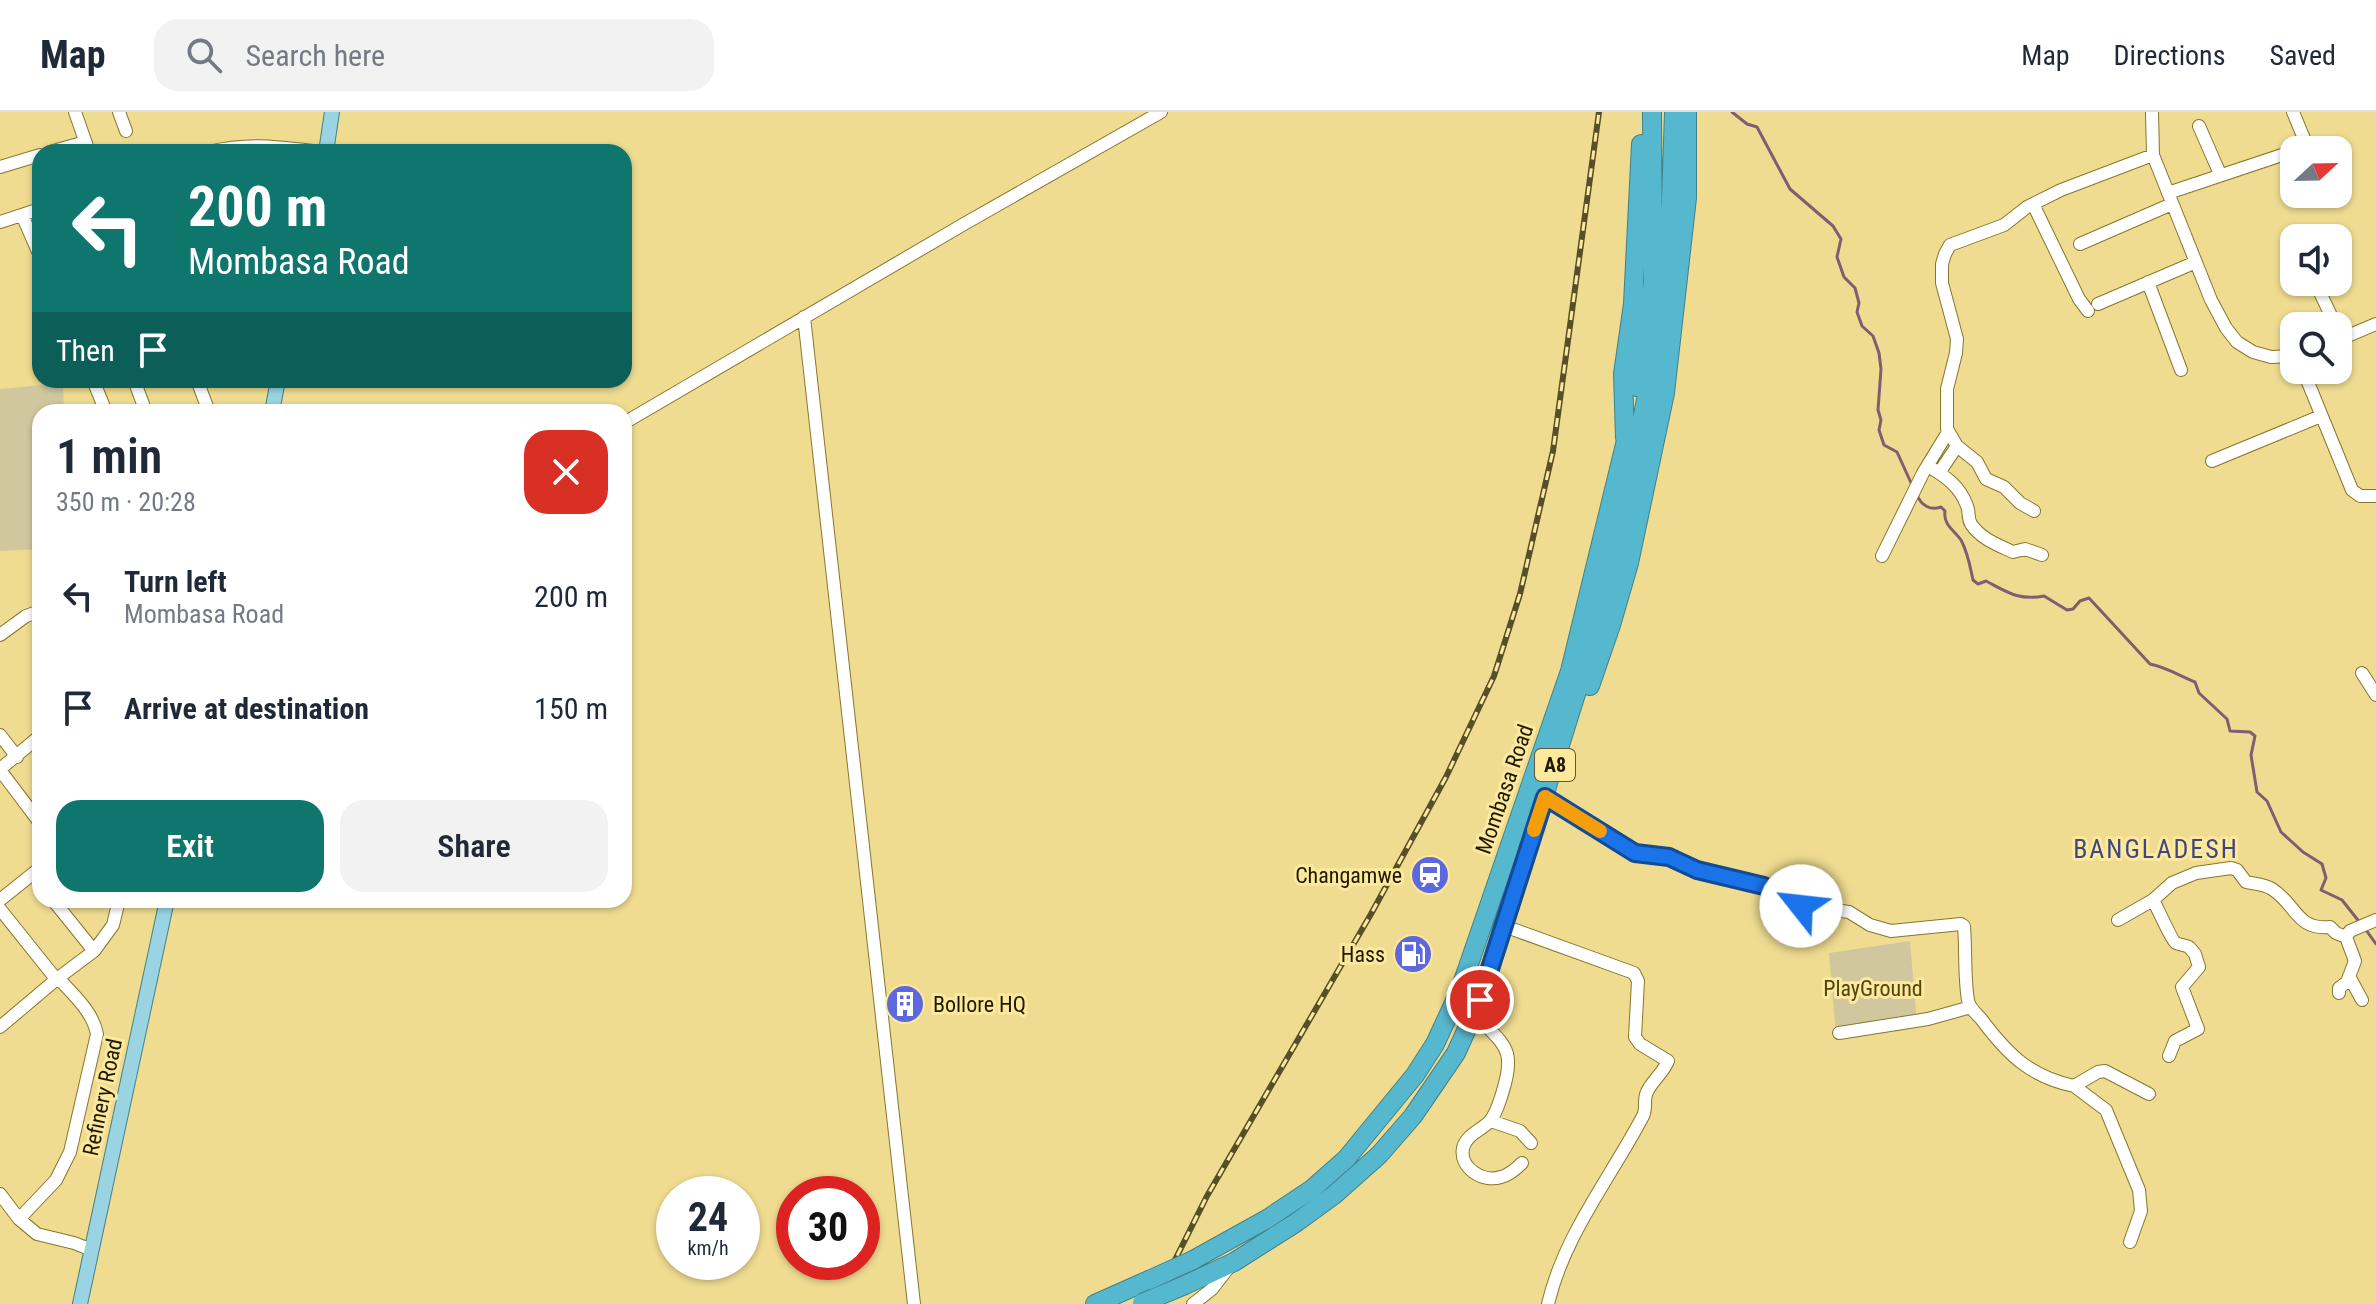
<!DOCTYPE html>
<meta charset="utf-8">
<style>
body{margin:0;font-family:"Roboto Condensed",sans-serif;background:#f2f2f3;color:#1f2937;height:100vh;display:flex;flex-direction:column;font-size:30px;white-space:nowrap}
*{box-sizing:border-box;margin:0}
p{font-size:26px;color:#747a83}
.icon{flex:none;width:44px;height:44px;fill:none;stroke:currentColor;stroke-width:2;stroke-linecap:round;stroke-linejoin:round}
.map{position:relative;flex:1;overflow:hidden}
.drawer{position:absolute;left:32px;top:292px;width:600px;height:504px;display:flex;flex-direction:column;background:#fff;border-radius:24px;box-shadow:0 2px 6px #0004}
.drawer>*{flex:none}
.banner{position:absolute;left:32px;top:32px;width:600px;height:244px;border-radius:24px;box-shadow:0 2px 6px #0004;background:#0f766e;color:#fff;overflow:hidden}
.needle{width:52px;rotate:68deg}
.controls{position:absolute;left:2280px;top:24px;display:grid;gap:16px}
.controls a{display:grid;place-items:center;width:72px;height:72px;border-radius:16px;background:#fff;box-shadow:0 2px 6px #0004;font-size:40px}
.speed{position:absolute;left:656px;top:1064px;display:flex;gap:16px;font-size:40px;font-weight:700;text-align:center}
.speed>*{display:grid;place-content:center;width:104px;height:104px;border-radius:50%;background:#fff;box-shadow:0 2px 6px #0004;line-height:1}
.speed small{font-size:20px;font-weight:400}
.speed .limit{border:12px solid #d22;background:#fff;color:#111}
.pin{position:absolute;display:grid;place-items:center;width:68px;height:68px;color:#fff;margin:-34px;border:4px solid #fff;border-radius:50%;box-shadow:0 2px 8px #0007}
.me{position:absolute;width:88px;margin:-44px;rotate:299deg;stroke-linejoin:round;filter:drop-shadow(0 0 6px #0008)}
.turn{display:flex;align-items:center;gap:28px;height:168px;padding:0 24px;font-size:36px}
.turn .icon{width:104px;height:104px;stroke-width:2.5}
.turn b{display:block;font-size:56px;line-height:68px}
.then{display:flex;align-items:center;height:76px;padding:0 24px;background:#0003;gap:16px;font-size:30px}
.round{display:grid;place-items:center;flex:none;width:84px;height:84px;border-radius:24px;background:#f2f2f3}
.summary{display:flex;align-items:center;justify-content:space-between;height:136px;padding:0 24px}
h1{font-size:48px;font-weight:600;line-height:60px}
.cta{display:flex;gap:16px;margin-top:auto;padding:16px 24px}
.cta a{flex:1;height:92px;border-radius:24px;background:#0f766e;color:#fff;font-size:32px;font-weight:600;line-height:92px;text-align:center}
.cta a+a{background:#f2f2f3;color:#1f2937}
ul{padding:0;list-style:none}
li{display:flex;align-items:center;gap:24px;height:112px;padding:0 24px}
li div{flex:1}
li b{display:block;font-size:30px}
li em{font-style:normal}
header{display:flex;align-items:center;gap:48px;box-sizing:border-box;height:112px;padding:0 40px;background:#fff;border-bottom:2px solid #e0e1e3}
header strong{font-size:38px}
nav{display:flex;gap:44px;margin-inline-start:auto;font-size:28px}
.search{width:560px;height:72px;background:#f2f2f3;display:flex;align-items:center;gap:20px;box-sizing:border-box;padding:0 28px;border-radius:24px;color:#747a83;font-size:30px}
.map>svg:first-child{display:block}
.green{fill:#d1c79f}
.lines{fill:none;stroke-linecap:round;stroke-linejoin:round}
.stream{stroke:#845c71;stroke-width:3}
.minor-casing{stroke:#88762b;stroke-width:14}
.major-casing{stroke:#438087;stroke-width:16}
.highway-casing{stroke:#438087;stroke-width:20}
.minor{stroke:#fff;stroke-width:12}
.major{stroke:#9ad4e2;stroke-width:14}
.highway{stroke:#56b8cf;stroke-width:18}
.rail-casing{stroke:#584e27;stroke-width:6}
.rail{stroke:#fce99e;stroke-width:3;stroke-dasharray:9;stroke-linecap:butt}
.highway-bridge-casing{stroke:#438087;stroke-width:20;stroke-linecap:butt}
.highway-bridge{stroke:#56b8cf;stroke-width:18}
.route-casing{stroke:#114b97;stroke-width:20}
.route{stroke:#1a73e8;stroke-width:14}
.slow{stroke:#f59e0b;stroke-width:14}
.labels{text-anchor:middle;stroke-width:6;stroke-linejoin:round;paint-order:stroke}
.shield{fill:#fce99e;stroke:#62572f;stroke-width:2}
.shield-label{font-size:20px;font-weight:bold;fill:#201900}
.street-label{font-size:22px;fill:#201900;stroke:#fce99e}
.poi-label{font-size:22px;fill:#201900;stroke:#fce99e;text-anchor:end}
.park-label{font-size:22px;fill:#50430d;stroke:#fce99e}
.quarter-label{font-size:26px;letter-spacing:2px;fill:#3f4783;stroke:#fce99e}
</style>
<header>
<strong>Map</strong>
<div class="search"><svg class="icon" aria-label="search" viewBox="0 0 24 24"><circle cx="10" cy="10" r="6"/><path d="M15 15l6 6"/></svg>Search here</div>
<nav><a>Map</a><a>Directions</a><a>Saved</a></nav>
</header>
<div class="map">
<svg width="2376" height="1192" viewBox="0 0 2376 1192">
<rect width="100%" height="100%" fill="#efdc91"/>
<!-- green -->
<path class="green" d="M63 271 64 300H40V437L0 439V277Z
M1910 829 1917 911 1836 924 1829 841Z"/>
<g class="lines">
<!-- stream -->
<path class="stream" d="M1732 0 1747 12 1757 15 1790 77 1833 114 1841 127 1837 145 1844 165 1855 176 1859 191 1857 200 1862 214 1873 224 1879 241 1881 257 1878 298 1881 308 1879 318 1884 333 1897 340 1912 373
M1917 383C1921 393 1930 399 1941 395L1945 399C1943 413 1954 418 1961 428 1968 441 1970 454 1973 468L1978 472 1986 469C2007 480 2019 489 2044 484L2067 498 2073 497 2080 489 2089 486 2150 552C2166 555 2180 564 2195 570L2199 581 2227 607 2230 619 2250 620 2255 624 2251 643 2257 680 2267 689 2281 720 2303 740 2322 752 2326 766 2321 778 2342 788 2361 812
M2366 818 2376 832"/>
<defs>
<path id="minor" d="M75 0 89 40
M119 0 126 19
M2152 0 2153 43 2211 188 2226 216 2237 230 2253 240 2271 245 2294 244
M2293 0 2305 29 2302 36 2296 38
M2199 14 2220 62
M50 40 85 30
M208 40C251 30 278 35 322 40
M0 55 40 43
M2168 81 2294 39
M2033 92 2079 187 2088 199
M22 103 40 144
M0 110 40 97
M2080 132 2172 92
M2148 170 2181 258
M2315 170 2336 214
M2098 192 2196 150
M804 205 914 1192
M2338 228 2376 212
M2303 258 2352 378 2360 384H2376
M93 268 106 300
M134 268 146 300
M197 268 209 300
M624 311 964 112 1161 0
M2212 349 2321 304
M1928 354C1945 364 1960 374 1967 394 1970 401 1967 405 1971 412 1981 427 1998 433 2013 440L2025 437 2042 443
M1939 361 1957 334
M2034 399 2020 391 2004 375 1986 367 1977 350 1957 334 1947 317V277L1956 241 1957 227 1942 171V152L1945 142 1950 133 2004 113 2027 95 2061 78 2153 43
M1882 444 1923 361 1948 320
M0 523 26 504 40 499
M2362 561 2376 583
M0 623 17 645
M0 657 40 624
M0 658 40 711
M1545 685 1635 741 1669 745 1697 758 1764 774 1797 793 1849 800 1870 813 1891 819 1961 812 1964 814C1966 838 1964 864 1968 888 1969 896 1977 902 1982 908 2008 943 2031 965 2074 974L2098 960 2105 959 2149 982
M0 788 40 756
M53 788 94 839
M2153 788C2157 795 2172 829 2176 831 2180 833 2185 833 2189 835L2195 842 2199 855 2182 875 2198 917 2175 929 2169 944
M0 797 56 867
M2118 808 2153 788 2172 771 2196 761 2231 756 2237 758 2246 770C2255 772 2264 772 2272 777 2297 793 2296 818 2330 815L2336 821 2346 825 2350 819 2376 808
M1504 814 1634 861 1638 869 1635 925 1640 932 1668 949C1663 961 1652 969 1647 980 1643 988 1647 996 1643 1004 1611 1065 1564 1123 1548 1192
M2349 864 2362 888
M2339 881V876L2347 870 2355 849 2346 825
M1474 901C1504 934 1517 935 1502 982 1499 991 1496 1003 1489 1010 1480 1019 1467 1022 1463 1036 1459 1056 1483 1071 1501 1065 1509 1063 1516 1057 1522 1051
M0 915 58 866 94 839 113 813 119 788
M1839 921 1928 907 1971 895
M2074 974 2106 998 2139 1078 2141 1099 2130 1130
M1491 1009 1520 1019 1531 1031
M0 1082 19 1107 37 1122 74 1131 92 1138
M19 1107 56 1068 70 1040 97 922C93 900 73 882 58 866
M1193 1192 1212 1177 1229 1155"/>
<path id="major" d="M326 40 332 0
M272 300 278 268
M80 1192 167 788"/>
<path id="highway" d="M1637 275 1653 170 1652 0
M1625 326 1623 262 1633 192 1641 32
M1590 574 1611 513 1629 451 1665 281 1687 86V0
M1193 1148 1267 1107 1312 1077 1346 1047 1415 963 1435 932 1460 878 1570 559 1629 316
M1185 1173 1234 1150 1297 1110 1334 1083 1379 1043 1413 1004 1456 941 1480 888 1581 566 1620 419 1660 217 1669 148 1674 0
M1095 1192 1149 1168"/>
</defs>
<!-- minor casing -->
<use href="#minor" class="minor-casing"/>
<!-- major casing -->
<use href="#major" class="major-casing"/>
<!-- highway casing -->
<use href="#highway" class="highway-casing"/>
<!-- minor -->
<use href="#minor" class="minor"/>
<!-- major -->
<use href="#major" class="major"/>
<!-- highway -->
<use href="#highway" class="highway"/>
<defs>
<path id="rail" d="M1153 1192 1207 1084 1371 802 1446 665 1494 564 1520 482 1553 339 1599 0"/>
</defs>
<!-- rail casing -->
<use href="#rail" class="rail-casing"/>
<!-- rail -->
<use href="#rail" class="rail"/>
<defs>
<path id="highway-bridge" d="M1149 1168 1193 1148
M1142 1191 1185 1173"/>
</defs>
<!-- highway-bridge casing -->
<use href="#highway-bridge" class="highway-bridge-casing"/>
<!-- highway-bridge -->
<use href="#highway-bridge" class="highway-bridge"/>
</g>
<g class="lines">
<defs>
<path id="route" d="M1480 888 1545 685 1635 741 1669 745 1697 758 1764 774 1801 794"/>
</defs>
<!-- route casing -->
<use href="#route" class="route-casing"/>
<!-- route -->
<use href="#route" class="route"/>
<!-- slow -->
<path class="slow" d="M1534 718 1545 685 1600 719"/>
</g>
<!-- icons -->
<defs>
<symbol id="station-disc" viewBox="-11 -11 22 22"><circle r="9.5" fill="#5d68df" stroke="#fce99e"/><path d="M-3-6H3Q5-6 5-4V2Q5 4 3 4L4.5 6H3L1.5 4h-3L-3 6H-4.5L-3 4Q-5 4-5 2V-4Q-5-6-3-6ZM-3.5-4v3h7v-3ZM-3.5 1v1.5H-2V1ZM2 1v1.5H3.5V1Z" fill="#fff"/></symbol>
<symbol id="fuel-disc" viewBox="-11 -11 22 22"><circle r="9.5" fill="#5d68df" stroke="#fce99e"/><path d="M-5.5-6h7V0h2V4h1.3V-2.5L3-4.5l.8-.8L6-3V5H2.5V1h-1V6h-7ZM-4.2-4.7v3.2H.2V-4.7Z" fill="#fff"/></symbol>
<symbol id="building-disc" viewBox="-11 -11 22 22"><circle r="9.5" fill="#5d68df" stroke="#fce99e"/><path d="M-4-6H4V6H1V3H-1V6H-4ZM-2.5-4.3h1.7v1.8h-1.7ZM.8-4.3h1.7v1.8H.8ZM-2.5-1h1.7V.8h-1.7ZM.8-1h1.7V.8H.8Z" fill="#fff"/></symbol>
</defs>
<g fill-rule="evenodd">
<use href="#station-disc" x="1408" y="741" width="44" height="44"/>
<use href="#fuel-disc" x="1391" y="820" width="44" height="44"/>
<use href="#building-disc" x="883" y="870" width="44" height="44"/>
</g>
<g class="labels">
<!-- shield labels -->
<rect class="shield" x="1535" y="637" width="40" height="32" rx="6"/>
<g class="shield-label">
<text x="1555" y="660">A8</text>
</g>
<!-- street labels -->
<g class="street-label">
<text transform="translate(1504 677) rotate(-71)" y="8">Mombasa Road</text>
<text transform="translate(102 985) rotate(-78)" y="8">Refinery Road</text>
</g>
<!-- poi labels -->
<g class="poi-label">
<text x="1402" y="771">Changamwe</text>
<text x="1385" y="850">Hass</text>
<text x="933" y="900" text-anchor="start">Bollore HQ</text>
</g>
<!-- park labels -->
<g class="park-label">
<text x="1873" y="884">PlayGround</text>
</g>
<!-- quarter labels -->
<g class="quarter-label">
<text x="2156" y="746">BANGLADESH</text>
</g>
</g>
</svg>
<div class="controls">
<a><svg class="needle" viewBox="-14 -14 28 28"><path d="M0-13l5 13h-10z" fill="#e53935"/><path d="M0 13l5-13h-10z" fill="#747a83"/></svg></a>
<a><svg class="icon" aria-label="sound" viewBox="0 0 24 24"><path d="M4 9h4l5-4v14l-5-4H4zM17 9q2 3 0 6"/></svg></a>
<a><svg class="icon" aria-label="search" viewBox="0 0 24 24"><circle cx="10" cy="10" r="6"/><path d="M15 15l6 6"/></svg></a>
</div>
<div class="speed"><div>24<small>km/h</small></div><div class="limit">30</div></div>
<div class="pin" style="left:1480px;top:888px;background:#d93025"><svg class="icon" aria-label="arrive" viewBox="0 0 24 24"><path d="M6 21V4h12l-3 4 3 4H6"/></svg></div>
<svg class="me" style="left:1801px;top:794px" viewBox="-20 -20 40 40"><circle r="19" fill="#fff"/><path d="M0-13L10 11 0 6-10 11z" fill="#1a73e8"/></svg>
<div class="banner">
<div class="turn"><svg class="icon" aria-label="left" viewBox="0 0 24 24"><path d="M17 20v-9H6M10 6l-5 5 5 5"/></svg><div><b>200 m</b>Mombasa Road</div></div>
<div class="then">Then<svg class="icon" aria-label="arrive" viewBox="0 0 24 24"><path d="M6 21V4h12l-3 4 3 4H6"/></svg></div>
</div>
<section class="drawer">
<div class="summary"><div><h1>1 min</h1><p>350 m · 20:28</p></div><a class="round" style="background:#d93025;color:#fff"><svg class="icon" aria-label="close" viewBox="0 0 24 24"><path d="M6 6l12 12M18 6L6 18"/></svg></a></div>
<ul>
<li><svg class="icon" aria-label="left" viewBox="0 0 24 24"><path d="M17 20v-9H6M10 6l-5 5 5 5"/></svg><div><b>Turn left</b><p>Mombasa Road</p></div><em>200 m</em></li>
<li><svg class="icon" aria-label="arrive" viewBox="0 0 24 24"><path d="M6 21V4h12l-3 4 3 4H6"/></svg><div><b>Arrive at destination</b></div><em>150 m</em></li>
</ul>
<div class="cta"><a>Exit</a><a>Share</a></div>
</section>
</div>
